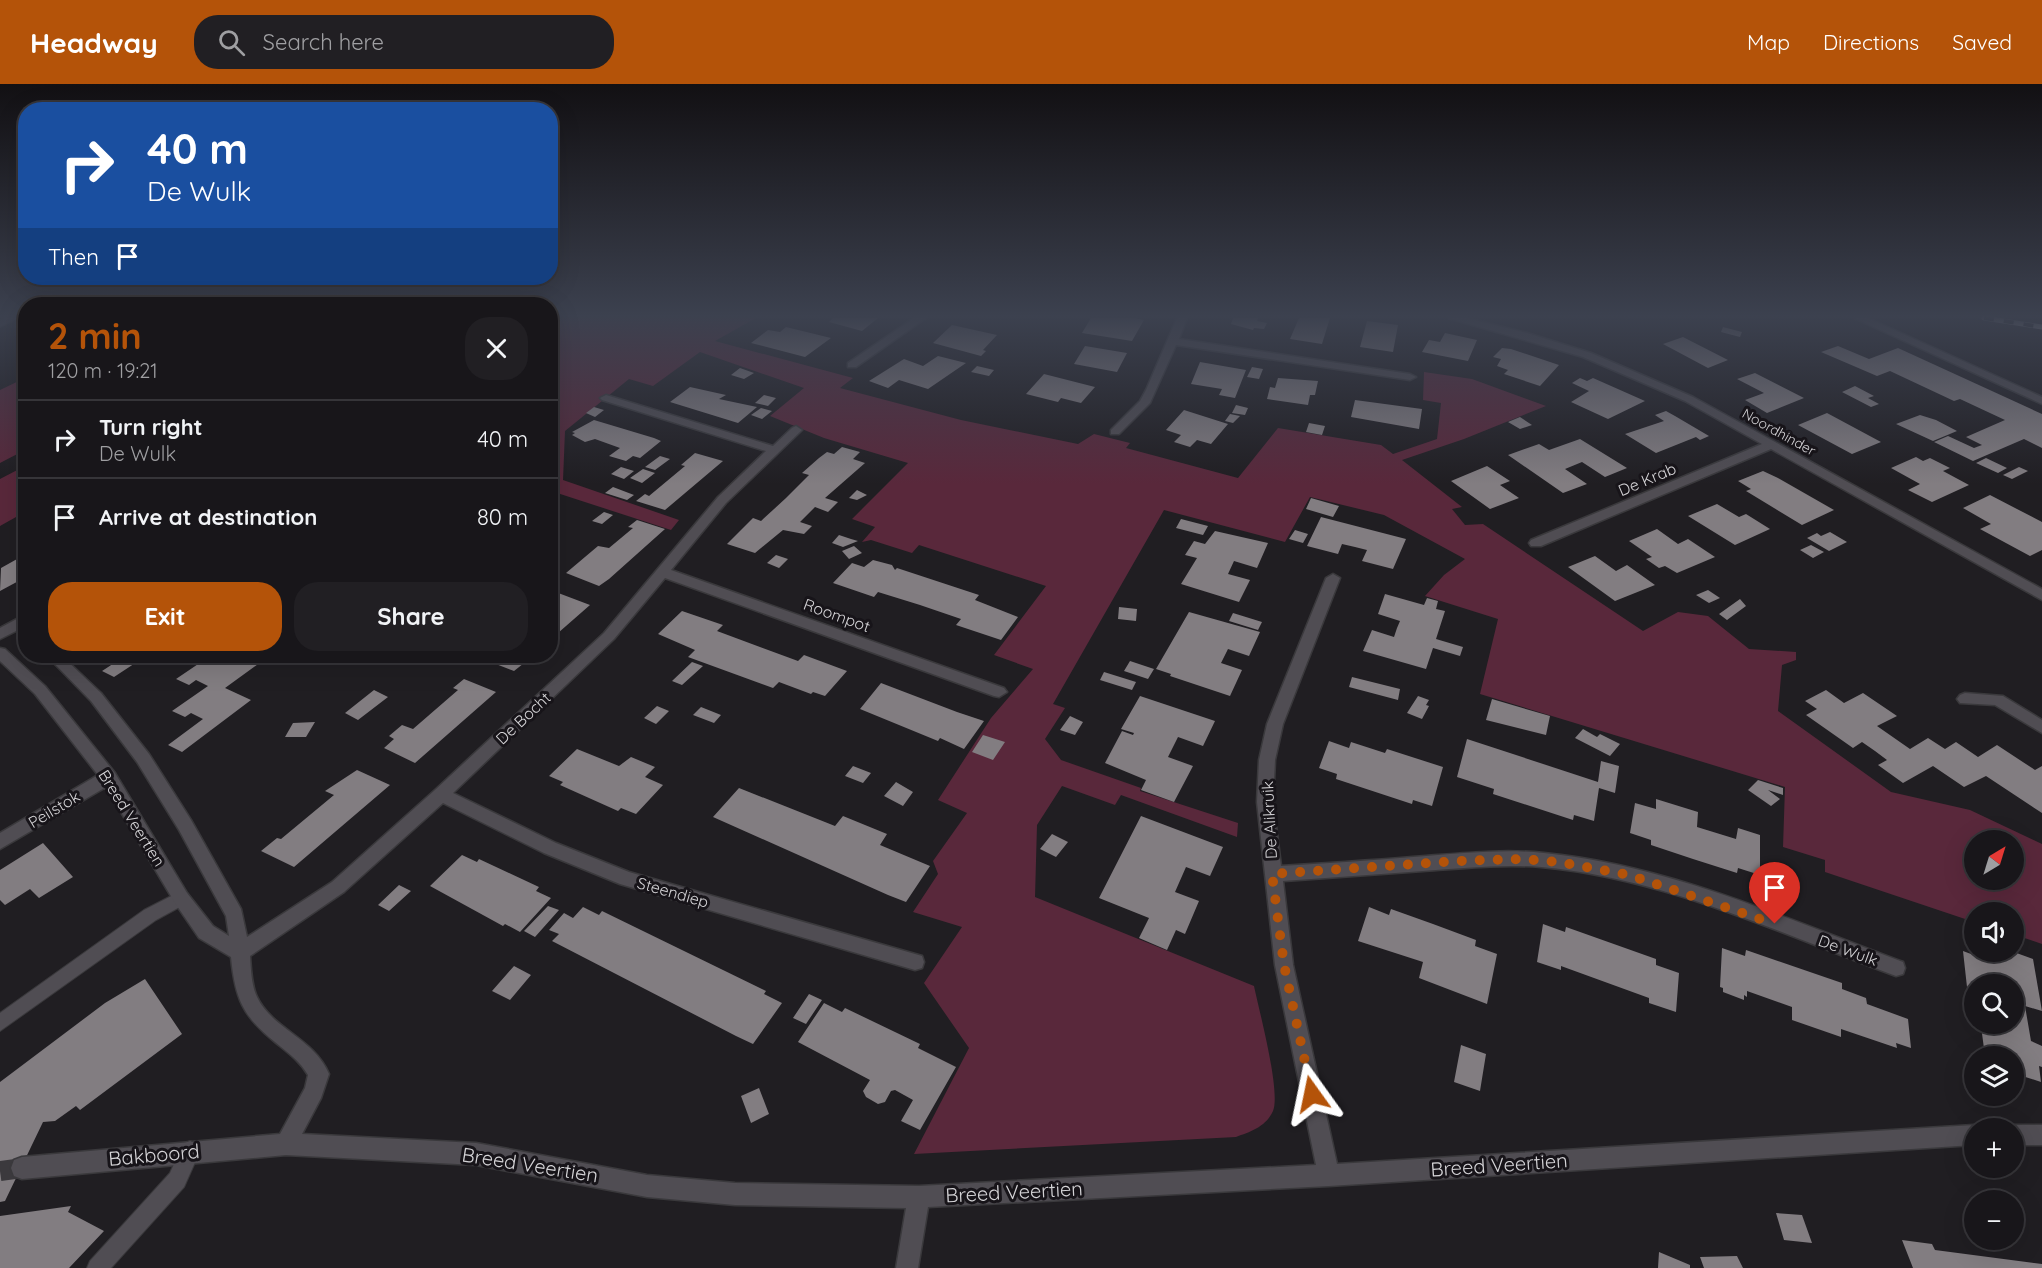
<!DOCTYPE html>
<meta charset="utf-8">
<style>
body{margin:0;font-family:Quicksand,sans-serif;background:#211f23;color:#f1f3f6;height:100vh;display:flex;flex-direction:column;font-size:22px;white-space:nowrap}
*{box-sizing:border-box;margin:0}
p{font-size:20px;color:#9f9fa2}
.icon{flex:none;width:33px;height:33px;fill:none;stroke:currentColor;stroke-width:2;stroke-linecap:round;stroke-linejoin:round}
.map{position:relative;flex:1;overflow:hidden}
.side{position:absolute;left:18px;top:213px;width:540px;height:366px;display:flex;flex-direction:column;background:#18161a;border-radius:24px;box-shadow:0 6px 24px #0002,0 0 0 2px #363539}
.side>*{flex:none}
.banner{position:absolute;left:18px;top:18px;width:540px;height:183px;border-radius:24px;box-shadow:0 6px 24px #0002,0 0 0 2px #363539;background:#1a4fa0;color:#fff;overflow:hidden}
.needle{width:39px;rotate:38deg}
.buttons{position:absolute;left:1964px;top:746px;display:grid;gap:12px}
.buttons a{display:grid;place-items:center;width:60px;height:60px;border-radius:50%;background:#18161a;box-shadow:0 6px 24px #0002,0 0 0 2px #363539;font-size:30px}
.pin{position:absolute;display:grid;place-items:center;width:51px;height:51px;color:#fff;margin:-62px -26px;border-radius:50% 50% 50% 0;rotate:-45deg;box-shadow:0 0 6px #0007}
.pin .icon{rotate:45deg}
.me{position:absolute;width:66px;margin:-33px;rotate:348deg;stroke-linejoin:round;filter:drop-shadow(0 0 4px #0008)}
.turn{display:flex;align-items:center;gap:21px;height:126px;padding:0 30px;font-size:27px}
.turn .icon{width:78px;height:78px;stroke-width:2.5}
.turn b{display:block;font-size:42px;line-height:51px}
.then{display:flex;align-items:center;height:57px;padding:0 30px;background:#0003;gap:12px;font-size:22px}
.round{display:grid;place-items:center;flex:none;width:63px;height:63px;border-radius:24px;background:#211f23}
.head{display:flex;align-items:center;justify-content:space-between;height:102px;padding:0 30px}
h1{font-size:36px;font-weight:800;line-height:45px;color:#b45309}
.button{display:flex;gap:12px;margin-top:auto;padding:12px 30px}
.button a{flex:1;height:69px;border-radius:24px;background:#b45309;color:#fff;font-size:24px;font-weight:800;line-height:69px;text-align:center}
.button a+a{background:#211f23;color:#f1f3f6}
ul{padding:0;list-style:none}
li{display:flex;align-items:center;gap:18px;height:78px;padding:0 30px;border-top:2px solid #363539}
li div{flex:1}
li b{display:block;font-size:22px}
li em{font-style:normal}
header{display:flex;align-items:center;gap:36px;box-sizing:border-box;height:84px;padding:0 30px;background:#b45309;color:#fff}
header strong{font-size:28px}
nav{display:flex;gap:33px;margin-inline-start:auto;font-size:21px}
.search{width:420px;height:54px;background:#211f23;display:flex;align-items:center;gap:15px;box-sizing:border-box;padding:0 21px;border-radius:24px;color:#9f9fa2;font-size:22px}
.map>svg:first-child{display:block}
.green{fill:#59283b;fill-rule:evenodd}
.building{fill:#827d81;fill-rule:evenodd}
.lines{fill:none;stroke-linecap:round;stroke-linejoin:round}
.street-tunnel{stroke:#3b393d;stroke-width:20;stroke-dasharray:20 10;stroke-linecap:butt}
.lane-casing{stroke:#3a393c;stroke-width:2}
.street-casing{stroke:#3a393c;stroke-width:3}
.secondary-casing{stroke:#3a393c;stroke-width:3}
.lane{fill:#504d53;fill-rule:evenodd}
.street{fill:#504d53;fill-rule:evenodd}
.secondary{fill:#504d53;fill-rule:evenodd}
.rail-casing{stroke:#bab9bc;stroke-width:5}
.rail{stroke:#171419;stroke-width:4;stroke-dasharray:10;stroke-linecap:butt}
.route{stroke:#b45309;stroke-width:10;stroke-dasharray:0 18}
.labels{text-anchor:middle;stroke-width:6;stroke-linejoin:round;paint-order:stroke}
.far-street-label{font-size:14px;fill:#d4d3d6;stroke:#171419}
.street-label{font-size:16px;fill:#d4d3d6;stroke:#171419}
.near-street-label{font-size:20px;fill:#d4d3d6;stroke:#171419}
</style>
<header>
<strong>Headway</strong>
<div class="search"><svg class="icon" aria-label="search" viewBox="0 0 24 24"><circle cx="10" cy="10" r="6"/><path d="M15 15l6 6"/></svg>Search here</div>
<nav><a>Map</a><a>Directions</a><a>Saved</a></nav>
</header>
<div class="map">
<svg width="2042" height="1184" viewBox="0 0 2042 1184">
<rect width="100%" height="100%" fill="#201e22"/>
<!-- green -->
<path class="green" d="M551 234H756L715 257 853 294 840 304 961 336 1078 360 1094 350 1130 359 1126 364 1238 394 1278 344 1381 361 1393 370 1437 355 1441 319 1423 316 1424 288 1472 295 1546 322 1464 355 1402 376 1462 423 1452 425 1465 441 1483 440 1643 547 1678 528 1708 532 1749 565 1796 568V576L1782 581 1778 627 1891 708 1970 726 2042 760V860L2013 850V828H1974V838L1825 788V776L1783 763 1785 703 1480 610 1498 535 1425 512 1444 491 1465 475 1384 431 1310 413 1285 458 1164 426 1053 620 1065 624 1045 655 1061 676 1141 704 1140 707 1238 739 1237 753 1121 711 1115 721 1062 702 1037 741 1035 813 1254 902C1259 926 1281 1008 1273 1027 1266 1043 1250 1048 1236 1053L914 1070 969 964 924 899 962 843 913 828 938 790 933 777 967 729 938 716 991 634 1033 585 994 571 1046 502 919 461 912 469 871 456 862 458 875 443 852 435 908 379 824 354 770 332 804 304 700 268 653 302 629 295 565 347 563 396 679 436 671 446 551 407ZM1974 756H2013V795H1974Z
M25 294V366L0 379V306Z
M25 382V428L0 442V395Z"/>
<!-- building -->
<path class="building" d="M833 234H878L862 247 829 238Z
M1091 234H1134L1144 236 1132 257 1082 249Z
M1233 234H1258L1257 237 1267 239 1264 245 1254 244 1253 246 1231 240Z
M1299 234H1330L1322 260 1290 255Z
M1367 237 1398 241 1393 268 1360 263Z
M952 241 997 251 983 266 986 267 981 272 933 259Z
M786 243 831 254 805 273 751 259 768 246 780 248Z
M1723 243 1742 248 1740 253 1721 248Z
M1445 249 1477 256 1468 277 1422 268 1429 256 1440 258Z
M1683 253 1728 276 1708 284 1663 260Z
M1085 262 1127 269 1117 288 1074 280Z
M1838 262 1869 275 1898 264 2042 330V364L2024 355 1973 377 1934 358 1948 352 1974 364 1982 361 1966 353 2005 336 1960 315 1954 317 1890 287 1877 292 1821 268Z
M1502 264 1511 265 1559 281 1540 302 1504 290 1508 286 1497 282 1501 275 1493 273Z
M938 272 966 279 928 305 899 296 888 304 869 297 904 275 923 282Z
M1200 278 1246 286 1235 314 1219 311 1222 305 1191 300Z
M977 282 994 286 989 292 971 288Z
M1252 283 1263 285 1259 295 1247 293Z
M740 284 754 289 744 295 731 291Z
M1755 289 1804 314 1767 329 1745 316 1764 309 1737 295Z
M1044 290 1095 303 1081 319 1061 314 1058 318 1026 310Z
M1278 294 1318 297 1315 311H1310L1308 321 1267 315 1270 303 1275 304Z
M1580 294 1587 297 1593 294 1645 317 1608 335 1571 318 1589 307 1572 299Z
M1855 302 1874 312 1868 314 1879 320 1871 323 1842 308Z
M690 303 726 311 719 315 757 323 738 339 670 318Z
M764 311 776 314 768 322 755 319Z
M1355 316 1422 325 1419 345 1351 333Z
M1236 321 1248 324 1245 331 1232 329Z
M594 323 604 326 595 333 586 329Z
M761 324 772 327 762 335 751 331Z
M1184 326 1228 340 1211 360 1197 356 1190 363 1174 358 1181 351 1166 346Z
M1666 327 1675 332 1709 352 1700 356 1696 353 1656 369 1625 350 1664 337 1655 331Z
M1827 329 1881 358 1852 370 1798 341Z
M1230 330 1240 332 1233 339 1225 337Z
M1920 331 1936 336 1957 347 1933 357 1896 340Z
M1520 333 1532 341 1520 345 1508 338Z
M594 336 654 354 661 357 640 374 633 372 626 377 609 372 620 364 595 355 585 358 572 351 575 349 572 348Z
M1309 339 1325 342 1322 351 1306 348Z
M1580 355 1627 384 1605 393 1582 378 1565 385 1587 400 1563 409 1508 371 1539 360 1549 366Z
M842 363 860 368 853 375 865 379 825 414 838 418 828 428 815 423 800 438 812 442 804 450 783 446 755 469 727 460 753 434 761 437 786 414 809 391 802 389 819 374 827 368 834 370Z
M695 369 723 377 665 426 636 417 645 410 649 412 685 382 681 381Z
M660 372 670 375 655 386 645 383Z
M1916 373 1923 377 1930 374 1950 384 1943 387 1969 401 1932 418 1908 406 1920 400 1891 384Z
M1986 374 2007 384 1998 389 1976 379Z
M1487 382 1510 397 1500 401 1519 414 1490 425 1451 397Z
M621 383 634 387 624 395 611 390Z
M2019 383 2028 387 2012 395 2003 391Z
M643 385 655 389 642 399 630 394Z
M1763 387 1778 394 1834 426 1802 441 1746 407 1751 405 1738 397Z
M613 403 634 411 627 416 605 409Z
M857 406 867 411 857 416 849 414Z
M1990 411 2042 438V466L2030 472 1980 445 1991 440 1963 424Z
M1311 414 1339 422 1333 433 1306 425Z
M1717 420 1739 433 1746 430 1770 445 1735 461 1688 432Z
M604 428 613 431 602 440 592 437Z
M1321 433 1406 455 1393 485 1362 477 1367 466 1355 463 1342 460 1338 470 1307 462Z
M1181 435 1208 442 1203 451 1176 444Z
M637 436 665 445 609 495 599 502 566 489 598 462 609 464 633 444 628 443Z
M1657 445 1678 460 1688 455 1715 473 1677 489 1665 482 1659 484 1646 475 1652 473 1629 457Z
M1295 446 1308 450 1303 459 1289 455Z
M1215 447 1268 459 1257 484 1234 477 1228 490 1250 496 1239 518 1181 500 1197 474 1185 471 1194 457 1205 460Z
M1830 448 1847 458 1829 467 1807 454 1817 449 1821 452Z
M839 451 851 455 858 457 843 463 832 459Z
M1811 461 1824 468 1813 474 1800 466Z
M854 462 862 469 849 475 842 467Z
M26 470V493L0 507 1 484Z
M776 471 788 475 779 484 767 479Z
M1595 472 1616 487 1627 481 1655 501 1615 517 1568 483Z
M873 476 892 481 895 486 897 484 979 511 975 516 1018 533 1001 556 956 541 961 535 920 521 878 508 874 513 833 499 852 479 864 483Z
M1708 506 1720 514 1709 519 1696 511Z
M553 507 590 521 550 556V509Z
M1385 510 1424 521 1427 514 1438 517 1436 525 1445 527 1436 555 1463 563 1460 572 1433 564 1426 585 1363 567 1372 546 1394 553 1397 544 1400 537 1378 530Z
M1740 515 1746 522 1727 536 1719 530Z
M1119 523 1137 525 1136 537 1118 535Z
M682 527 723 541 717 547 798 577 804 571 847 587 825 612 813 608 811 610 779 598 773 604 688 573 695 566 658 550Z
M1189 528 1260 548 1249 572 1228 565 1221 579 1242 586 1230 612 1170 592 1171 590 1156 585Z
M1233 529 1262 538 1258 546 1229 537Z
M125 572H146L114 593 102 587Z
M210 572H231L228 573 238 578 248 572 261 578 225 604 251 616 182 668 168 661 203 635 191 629 185 633 172 627 208 602 196 596 189 601 176 595Z
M487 572H533L514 587 483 575Z
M1130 577 1154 585 1148 595 1124 587Z
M692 578 703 582 682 601 672 597Z
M1104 588 1136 598 1132 606 1100 596Z
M1352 593 1400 605 1398 616 1349 603Z
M464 595 496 608 415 679 384 664 394 655 389 652 402 641 413 645 458 606 453 604Z
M881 599 957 628 984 637 964 665 940 654 938 657 860 625Z
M374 606 388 613 358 636 345 629Z
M1826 606 1844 619 1863 609 1897 632 1877 642 1910 665 1928 654 1945 665 1956 658 1978 673 1997 661 2035 686 2042 682V729L1986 692 1964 703 1933 682 1903 699 1878 681 1887 676 1875 667 1862 658 1853 664 1806 631 1817 625 1805 617Z
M1140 612 1215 637 1203 662 1178 653 1168 673 1193 682 1174 718 1141 706 1146 696 1105 679 1122 647 1133 651 1134 649 1121 645Z
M1418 612 1429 616 1426 621 1429 622 1422 635 1407 629Z
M1492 615 1550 632 1546 651 1486 636Z
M657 622 669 627 656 640 644 634Z
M701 623 721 631 714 639 693 631Z
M1070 632 1083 638 1075 651 1060 646Z
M315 638 306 653H285L293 639Z
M1583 645 1597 653 1600 650 1620 660 1610 672 1575 654Z
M983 651 1005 658 993 676 972 668Z
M1467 655 1598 698 1601 677 1619 682 1615 709 1599 704 1594 737 1574 731 1573 736 1493 710 1494 705 1457 693Z
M1329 657 1349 664 1351 658 1385 669 1387 665 1443 683 1432 722 1413 716 1412 720 1336 695 1337 690 1319 684Z
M577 665 619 682 631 673 655 683 645 693 663 701 636 730 621 724 618 727 560 701 563 698 549 692Z
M853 682 871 689 863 699 845 692Z
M357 686 390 701 294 783 261 767 277 754 281 755 334 711 325 707Z
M1758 696 1783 704V711L1768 706 1780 715 1771 722 1748 706Z
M896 698 913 708 903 722 884 712Z
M739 704 835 742 843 732 887 750 880 761 930 782 906 818 888 811 713 733Z
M1656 715 1698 728 1697 743 1736 755 1738 744 1760 751V791L1738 784 1737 789 1693 775 1651 761V756L1630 749 1635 719 1656 725Z
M1141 732 1223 763 1210 792 1186 783 1175 808 1199 817 1185 850 1176 846 1167 866 1139 854 1149 834 1099 814Z
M1052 750 1068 758 1056 773 1040 765Z
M43 759 73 793 39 814 30 805 5 821 0 816V786Z
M462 771 477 778 479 775 539 803 536 807 551 814 520 848 505 840 503 842 430 802Z
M399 801 411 807 389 827 378 821Z
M548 822 559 826 535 853 524 847Z
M583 823 599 831 602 827 766 907 764 910 782 919 753 960 736 952 552 857 559 850 549 846 564 829 573 834Z
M1369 823 1389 831 1391 825 1433 840 1476 856 1475 862 1497 870 1487 920 1419 894 1423 878 1358 857Z
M1543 840 1565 848 1566 843 1656 875V881L1679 889 1676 928 1649 919V914L1561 882V886L1537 878Z
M1969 853 1974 855V867H2011L2033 875 2042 927 2025 922 2031 957 2042 962V983L2039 982 2041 998 2013 989V972H1985L1981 942 1971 939 1963 867 1971 870ZM1974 900H2013V939H1974Z
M1722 864 1745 872 1746 866 1842 899V905L1866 914 1867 920 1908 935 1911 964 1896 959 1897 964 1841 945V953L1792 936V923L1747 907V913L1744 911V916L1723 908V904L1720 903Z
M514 882 531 891 510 916 492 907Z
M145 895 182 950 80 1026 76 1022 55 1037 43 1038 5 1117 0 1118V998L105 919Z
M809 910 822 916 806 940 793 934Z
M824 919 842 928 845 924 920 960 918 964 956 983 920 1046 901 1037 913 1016 895 1006 891 1007 885 1018 878 1020 866 1013 863 1007 870 996 798 958Z
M1461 961 1486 970 1480 1007 1454 998Z
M759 1004 769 1030 751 1039 741 1012Z
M71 1122 68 1128 104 1147 69 1184H0V1132Z
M1776 1129 1802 1131 1812 1159 1784 1156Z
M1902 1156 1932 1160 1935 1166 2042 1180V1184H1913Z
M1659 1168 1690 1181V1184H1658Z
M1737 1172 1743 1184H1704L1700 1173Z"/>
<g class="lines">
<!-- street-tunnel -->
<path class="street-tunnel" d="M0 1087 22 1084"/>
<defs>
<path id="lane" d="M5 234H18L0 243V237Z
M181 807 187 809 189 814 187 819 156 836 0 947V929L144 826Z
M190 1057 197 1060 200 1067 184 1103 111 1184H87L90 1177 170 1089 183 1060Z"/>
<path id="street" d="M914 234H926L856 283H848V279Z
M1177 234H1187L1179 255 1410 290 1416 293 1410 296 1176 261 1150 319 1119 350H1111V346L1140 317 1146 306Z
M1448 234H1467L1527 249 1591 269 1693 313 2042 505V516L1771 365 1541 462H1531L1529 459 1531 456 1762 360 1685 317 1583 273Z
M606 311 773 362 792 344 796 342 802 346 726 419 671 486 1004 604 1007 608 999 613 994 612 665 494 614 555 453 709 556 759 629 788 915 870 922 872 924 878 922 884 915 886 620 800 544 769 443 719 344 808 250 872C251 885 251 900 257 913 272 945 314 954 329 990L321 1014 302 1050 476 1059 647 1091 735 1099 919 1102 1316 1081 1275 881 1257 718 1259 676 1267 640 1326 494 1333 490 1340 494 1283 640 1275 676 1273 718 1281 782C1330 779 1378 776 1426 772 1465 769 1505 765 1544 769 1668 781 1787 835 1903 878L1905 884 1903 890 1896 892C1781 850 1665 794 1541 783 1502 780 1463 784 1423 787 1377 790 1330 794 1283 797L1293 881 1337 1080 1974 1041 1982 1044H1974V1061L1329 1102 928 1123 918 1184H896L906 1124 735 1121 647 1113 476 1081 286 1071 22 1095 14 1092 11 1084 14 1076 22 1073 280 1050 305 1004 308 991C300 977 287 968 275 958 242 932 235 913 231 873L199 854 175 819 106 703 0 765V749L98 691 35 610 0 577V564L5 565 45 602 115 689 187 809 213 842 229 852 226 832 179 746 137 678 91 617 47 572H62L101 609 149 670 191 736 241 825 247 853 332 798 435 706 604 549 718 413 766 367 602 316 600 314Z
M26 530V542L0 555V544Z
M1965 609 2003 612 2042 636V649L1995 621 1960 619 1957 615 1960 611Z
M2013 1041H2042V1061H2013V1044H2005Z"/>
<path id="secondary" d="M1854 234H1868L2042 313V320Z"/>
</defs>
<!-- lane casing -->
<use href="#lane" class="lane-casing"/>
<!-- street casing -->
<use href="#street" class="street-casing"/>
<!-- secondary casing -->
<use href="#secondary" class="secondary-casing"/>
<!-- lane -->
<use href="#lane" class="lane"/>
<!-- street -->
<use href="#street" class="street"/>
<!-- secondary -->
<use href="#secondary" class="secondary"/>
<defs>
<path id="rail" d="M1984 234 2042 243"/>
</defs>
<!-- rail casing -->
<use href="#rail" class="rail-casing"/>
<!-- rail -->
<use href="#rail" class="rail"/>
</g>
<!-- sky -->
<linearGradient id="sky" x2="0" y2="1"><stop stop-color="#121013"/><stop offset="0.58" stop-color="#3c414f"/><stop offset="1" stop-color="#3c414f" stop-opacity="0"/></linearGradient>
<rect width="2042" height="400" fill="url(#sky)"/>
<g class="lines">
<!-- route -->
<path class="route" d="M1312 1010 1284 881 1272 790 1458 777 1523 775 1558 778 1629 791 1775 840"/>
</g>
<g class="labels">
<!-- far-street labels -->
<g class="far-street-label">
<text transform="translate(1779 348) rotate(29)" y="5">Noordhinder</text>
</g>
<!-- street labels -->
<g class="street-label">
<text transform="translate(1647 395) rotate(-23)" y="6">De Krab</text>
<text transform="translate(837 531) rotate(20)" y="6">Roompot</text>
<text transform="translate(523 634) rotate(-43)" y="6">De Bocht</text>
<text transform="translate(54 725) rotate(-31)" y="6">Peilstok</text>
<text transform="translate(132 734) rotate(58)" y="6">Breed Veertien</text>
<text transform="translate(1269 736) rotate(-93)" y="6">De Alikruik</text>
<text transform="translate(673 808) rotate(16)" y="6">Steendiep</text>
<text transform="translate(1848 866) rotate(20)" y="6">De Wulk</text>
</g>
<!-- near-street labels -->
<g class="near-street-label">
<text transform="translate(154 1071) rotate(-5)" y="7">Bakboord</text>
<text transform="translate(530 1081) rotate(9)" y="7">Breed Veertien</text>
<text transform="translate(1499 1081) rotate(-4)" y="7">Breed Veertien</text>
<text transform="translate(1014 1108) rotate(-3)" y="7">Breed Veertien</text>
</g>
</g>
</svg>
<div class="buttons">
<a><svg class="needle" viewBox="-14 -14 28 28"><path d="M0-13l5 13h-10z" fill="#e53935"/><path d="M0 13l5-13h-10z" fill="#9f9fa2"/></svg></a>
<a><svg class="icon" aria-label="sound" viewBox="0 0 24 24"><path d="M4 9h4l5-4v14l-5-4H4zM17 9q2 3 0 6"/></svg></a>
<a><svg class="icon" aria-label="search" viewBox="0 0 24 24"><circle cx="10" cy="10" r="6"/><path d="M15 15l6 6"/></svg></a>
<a><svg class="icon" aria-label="layers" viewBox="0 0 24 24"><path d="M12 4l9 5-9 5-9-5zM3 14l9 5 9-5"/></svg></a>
<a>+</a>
<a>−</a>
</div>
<div class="pin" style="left:1775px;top:840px;background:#d93025"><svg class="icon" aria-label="arrive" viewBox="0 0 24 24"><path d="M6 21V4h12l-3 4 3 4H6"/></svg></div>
<svg class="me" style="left:1312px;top:1010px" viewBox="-20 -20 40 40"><path d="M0-17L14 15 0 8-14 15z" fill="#b45309" stroke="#fff" stroke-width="4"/></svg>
<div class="banner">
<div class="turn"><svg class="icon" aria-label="right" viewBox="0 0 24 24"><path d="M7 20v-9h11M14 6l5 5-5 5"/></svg><div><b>40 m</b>De Wulk</div></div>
<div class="then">Then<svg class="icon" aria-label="arrive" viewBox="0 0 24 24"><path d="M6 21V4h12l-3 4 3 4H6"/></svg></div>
</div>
<section class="side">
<div class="head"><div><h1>2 min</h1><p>120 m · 19:21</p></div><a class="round"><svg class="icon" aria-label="close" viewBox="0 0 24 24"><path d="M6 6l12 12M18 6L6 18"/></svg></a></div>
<ul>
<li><svg class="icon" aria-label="right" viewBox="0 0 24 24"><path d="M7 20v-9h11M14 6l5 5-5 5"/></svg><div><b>Turn right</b><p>De Wulk</p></div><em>40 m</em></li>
<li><svg class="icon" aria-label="arrive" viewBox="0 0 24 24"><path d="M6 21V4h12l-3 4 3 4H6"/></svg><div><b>Arrive at destination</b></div><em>80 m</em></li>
</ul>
<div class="button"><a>Exit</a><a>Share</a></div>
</section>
</div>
